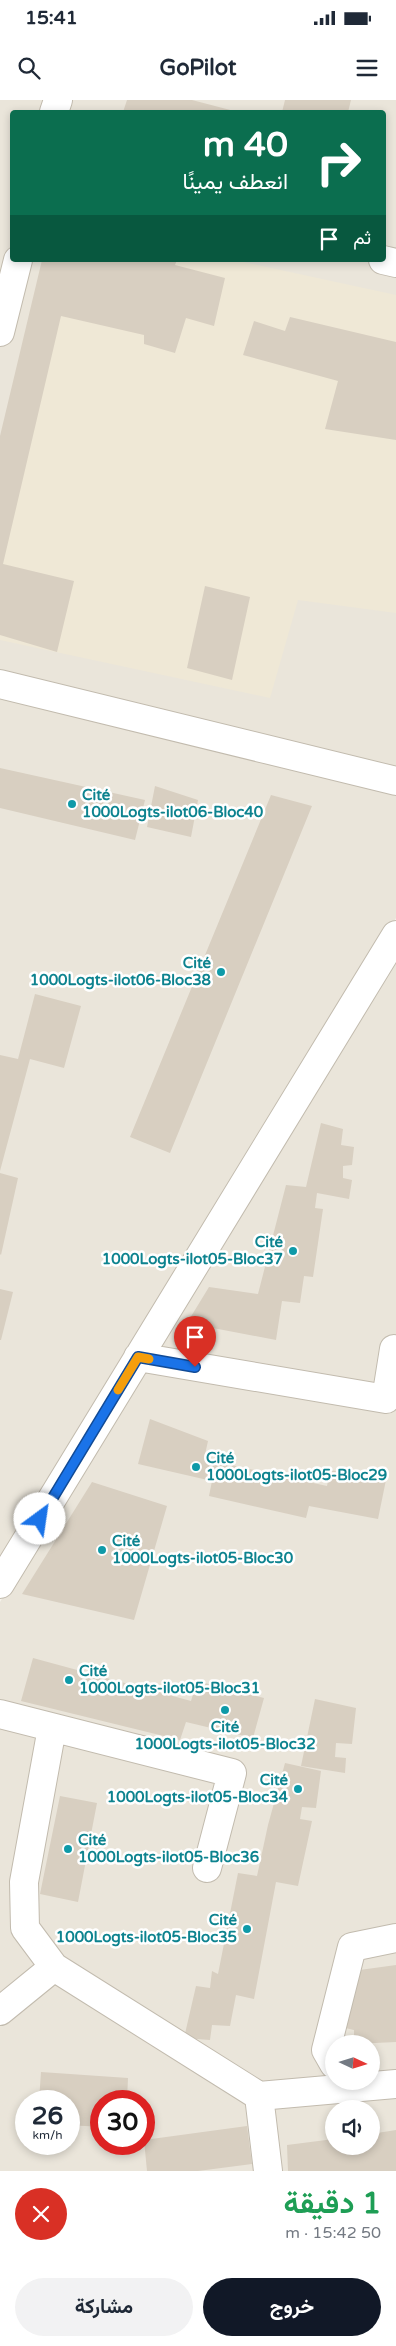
<!DOCTYPE html>
<html lang="ar">
<meta charset="utf-8">
<style>
body{margin:0;font-family:"Varela Round",Vazirmatn,sans-serif;background:#f2f2f3;color:#1f2937;direction:rtl;height:100vh;display:flex;flex-direction:column;font-size:19px;white-space:nowrap}
*{box-sizing:border-box;margin:0}
p{font-size:16px;color:#747a83}
.icon{flex:none;width:28px;height:28px;fill:none;stroke:currentColor;stroke-width:2;stroke-linecap:round;stroke-linejoin:round}
.map{position:relative;height:2071px;overflow:hidden;direction:ltr}
.details{display:flex;flex-direction:column;background:#fff;flex:1}
.details>*{flex:none}
.guide{position:absolute;left:10px;top:10px;width:376px;height:152px;border-radius:5px;box-shadow:0 2px 8px #0003;direction:rtl;background:#0b6e4f;color:#fff;overflow:hidden}
.needle{width:32px;rotate:94deg}
.fabs{position:absolute;left:325px;top:1935px;display:grid;gap:10px}
.fabs a{display:grid;place-items:center;width:55px;height:55px;border-radius:50%;background:#fff;box-shadow:0 2px 8px #0003;font-size:25px}
.speed{position:absolute;left:15px;top:1990px;display:flex;gap:10px;font-size:25px;font-weight:700;text-align:center}
.speed>*{display:grid;place-content:center;width:65px;height:65px;border-radius:50%;background:#fff;box-shadow:0 2px 8px #0003;line-height:1}
.speed small{font-size:12px;font-weight:400}
.speed .limit{border:8px solid #d22;background:#fff;color:#111}
.pin{position:absolute;display:grid;place-items:center;width:42px;height:42px;color:#fff;margin:-51px -21px;border-radius:50% 50% 50% 0;rotate:-45deg;box-shadow:0 0 5px #0007}
.pin .icon{rotate:45deg}
.me{position:absolute;width:55px;margin:-28px;rotate:31deg;stroke-linejoin:round;filter:drop-shadow(0 0 4px #0008)}
.turn{display:flex;align-items:center;gap:18px;height:105px;padding:0 15px;font-size:22px}
.turn .icon{width:65px;height:65px;stroke-width:2.5}
.turn b{display:block;font-size:35px;line-height:42px}
.then{display:flex;align-items:center;height:48px;padding:0 15px;background:#0003;gap:10px;font-size:19px}
.round{display:grid;place-items:center;flex:none;width:52px;height:52px;border-radius:26px;background:#f2f2f3}
.overview{display:flex;align-items:center;justify-content:space-between;height:85px;padding:0 15px}
h1{font-size:30px;font-weight:700;line-height:38px;color:#1e9e55}
.primary-button{display:flex;gap:10px;margin-top:auto;padding:10px 15px}
.primary-button a{flex:1;height:58px;border-radius:30px;background:#111827;color:#fff;font-size:20px;font-weight:700;line-height:58px;text-align:center}
.primary-button a+a{background:#f2f2f3;color:#1f2937}
.status{display:flex;justify-content:space-between;align-items:center;height:35px;padding:0 25px;background:#fff;direction:ltr}
.status svg{height:14px;fill:currentColor}
header{display:flex;justify-content:space-between;align-items:center;height:65px;padding:0 15px;background:#fff;font-size:22px;font-weight:700}
.map>svg:first-child{display:block}
.residential{fill:#eae5da;fill-rule:evenodd}
.education{fill:#efe8d6}
.building{fill:#d8cfc1}
.lines{fill:none;stroke-linecap:round;stroke-linejoin:round}
.minor-casing{stroke:#c2bbae;stroke-width:30}
.minor{stroke:#fff;stroke-width:28}
.route-casing{stroke:#114b97;stroke-width:12}
.route{stroke:#1a73e8;stroke-width:9}
.slow{stroke:#f59e0b;stroke-width:9}
.culture-dot{fill:#0f9aa8;stroke:#fff;stroke-width:2}
.labels{text-anchor:middle;stroke-width:5;stroke-linejoin:round;paint-order:stroke}
.culture-label{font-size:15px;font-weight:bold;fill:#0d838f;stroke:#fff;text-anchor:start}
</style>
<div class="status"><b>15:41</b><svg viewBox="0 0 49 12"><path d="M0 12V9h3v3zM5 12V6h3v6zM10 12V3h3v9zM15 12V0h3v12zM26 1h20v11H26zM47 4h2v5h-2z"/></svg></div>
<header><svg class="icon" aria-label="menu" viewBox="0 0 24 24"><path d="M4 6h16M4 12h16M4 18h16"/></svg>GoPilot<svg class="icon" aria-label="search" viewBox="0 0 24 24"><circle cx="10" cy="10" r="6"/><path d="M15 15l6 6"/></svg></header>
<div class="map">
<svg width="396" height="2071" viewBox="0 0 396 2071">
<rect width="100%" height="100%" fill="#f6f3ec"/>
<!-- residential -->
<path class="residential" d="M0 0H396V672L0 575ZM12 12H384V160H12Z
M0 594 396 691V818L0 1466Z
M396 852V1241L378 1289 154 1251Z
M143 1267 396 1291V1828L352 1838 332 1980 262 1986 59 1860 34 1825 33 1781 59 1640 240 1677 0 1604V1502Z
M0 1623 41 1635 14 1780 41 1865 0 1899Z
M396 1847V1975L371 1977V1944H337L359 1855Z
M55 1878 251 2001 259 2071H0V1924ZM26 2001H69V2044H26ZM101 2001H144V2044H101Z
M396 1994V2071H278L270 2004ZM334 2009H371V2046H334Z"/>
<!-- education -->
<path class="education" d="M79 160H234L396 195V513L298 500 270 598 0 540V402Z"/>
<!-- building -->
<path class="building" d="M127 0H192L238 12H123Z
M285 0H351L348 12H282Z
M42 160H177L175 165 225 178 214 226 186 218 175 253 144 244V235L61 216 3 464 74 481 57 552 0 535V336Z
M290 217 396 242V340L325 329 338 281 243 255 254 221 285 231Z
M205 486 250 497 232 580 187 568Z
M0 668 145 700 135 740 0 708Z
M155 686 198 700 191 737 147 727Z
M271 695 312 706 170 1053 130 1037Z
M35 894 81 906 64 968 30 959 0 1071V955L18 959Z
M321 1023 343 1029 341 1045 354 1047 352 1065 343 1066V1078L352 1080 349 1099 317 1093 315 1108 323 1109 313 1177 304 1176 300 1203 282 1201 276 1240 187 1223 209 1187 258 1194 286 1085 306 1087Z
M0 1073 18 1078 1 1155 0 1154Z
M0 1189 13 1192 1 1240H0Z
M150 1319 208 1341 204 1359 327 1386 330 1370 386 1380 378 1419 309 1406 306 1418 209 1396 212 1381 138 1364Z
M92 1382 167 1406 134 1520 22 1494Z
M33 1558 191 1601 197 1581 264 1598 253 1638 186 1622 180 1640 21 1601Z
M315 1599 356 1608 352 1644 336 1643 335 1657 346 1658 345 1673 301 1666Z
M285 1663 321 1671 316 1708 302 1707 300 1719 312 1721 298 1786 276 1782 254 1899 236 1895 230 1926 212 1925 210 1940 184 1938 196 1886 210 1888 212 1871 218 1874 238 1773 257 1776 268 1725Z
M60 1696 97 1703 78 1802 40 1794Z
M396 1865V1942L354 1944V1930L341 1927 345 1872Z
M41 1972 128 1978 127 2001H101V2027L69 2025V2001H39Z
M247 2026 252 2064 198 2071H147L144 2040Z
M396 2030V2071H288L287 2045 334 2039V2046H371V2034Z"/>
<g class="lines">
<defs>
<path id="minor" d="M54 12 58 0
M383 160 396 163
M0 232 18 160
M0 584 396 681
M138 1257 386 1299 394 1249
M0 1484 396 835
M0 1614 232 1673 207 1768
M52 1628 24 1782 25 1828 54 1867 259 1996 396 1984
M0 1911 54 1867
M334 1964 326 1950 352 1847 396 1838
M259 1996 268 2071"/>
</defs>
<!-- minor casing -->
<use href="#minor" class="minor-casing"/>
<!-- minor -->
<use href="#minor" class="minor"/>
</g>
<g class="lines">
<defs>
<path id="route" d="M40 1419 138 1257 195 1267"/>
</defs>
<!-- route casing -->
<use href="#route" class="route-casing"/>
<!-- route -->
<use href="#route" class="route"/>
<!-- slow -->
<path class="slow" d="M118 1290 138 1257 149 1259"/>
</g>
<!-- markers -->
<g class="culture-dot">
<circle cx="72" cy="704" r="5"/>
<circle cx="221" cy="872" r="5"/>
<circle cx="293" cy="1151" r="5"/>
<circle cx="196" cy="1367" r="5"/>
<circle cx="102" cy="1450" r="5"/>
<circle cx="69" cy="1580" r="5"/>
<circle cx="225" cy="1610" r="5"/>
<circle cx="298" cy="1689" r="5"/>
<circle cx="68" cy="1749" r="5"/>
<circle cx="247" cy="1829" r="5"/>
</g>
<g class="labels">
<!-- culture labels -->
<g class="culture-label">
<text x="82" y="700">Cité<tspan x="82" dy="17">1000Logts-ilot06-Bloc40</tspan></text>
<text x="211" y="868" text-anchor="end">Cité<tspan x="211" dy="17">1000Logts-ilot06-Bloc38</tspan></text>
<text x="283" y="1147" text-anchor="end">Cité<tspan x="283" dy="17">1000Logts-ilot05-Bloc37</tspan></text>
<text x="206" y="1363">Cité<tspan x="206" dy="17">1000Logts-ilot05-Bloc29</tspan></text>
<text x="112" y="1446">Cité<tspan x="112" dy="17">1000Logts-ilot05-Bloc30</tspan></text>
<text x="79" y="1576">Cité<tspan x="79" dy="17">1000Logts-ilot05-Bloc31</tspan></text>
<text x="225" y="1632" text-anchor="middle">Cité<tspan x="225" dy="17">1000Logts-ilot05-Bloc32</tspan></text>
<text x="288" y="1685" text-anchor="end">Cité<tspan x="288" dy="17">1000Logts-ilot05-Bloc34</tspan></text>
<text x="78" y="1745">Cité<tspan x="78" dy="17">1000Logts-ilot05-Bloc36</tspan></text>
<text x="237" y="1825" text-anchor="end">Cité<tspan x="237" dy="17">1000Logts-ilot05-Bloc35</tspan></text>
</g>
</g>
</svg>
<div class="fabs">
<a><svg class="needle" viewBox="-14 -14 28 28"><path d="M0-13l5 13h-10z" fill="#e53935"/><path d="M0 13l5-13h-10z" fill="#747a83"/></svg></a>
<a><svg class="icon" aria-label="sound" viewBox="0 0 24 24"><path d="M4 9h4l5-4v14l-5-4H4zM17 9q2 3 0 6"/></svg></a>
</div>
<div class="speed"><div>26<small>km/h</small></div><div class="limit">30</div></div>
<div class="pin" style="left:195px;top:1267px;background:#d93025"><svg class="icon" aria-label="arrive" viewBox="0 0 24 24"><path d="M6 21V4h12l-3 4 3 4H6"/></svg></div>
<svg class="me" style="left:40px;top:1419px" viewBox="-20 -20 40 40"><circle r="19" fill="#fff"/><path d="M0-13L10 11 0 6-10 11z" fill="#1a73e8"/></svg>
<div class="guide">
<div class="turn"><svg class="icon" aria-label="right" viewBox="0 0 24 24"><path d="M7 20v-9h11M14 6l5 5-5 5"/></svg><div><b>40 m</b>انعطف يمينًا</div></div>
<div class="then">ثم<svg class="icon" aria-label="arrive" viewBox="0 0 24 24"><path d="M6 21V4h12l-3 4 3 4H6"/></svg></div>
</div>
</div>
<section class="details">
<div class="overview"><div><h1>1 دقيقة</h1><p>50 m · 15:42</p></div><a class="round" style="background:#d93025;color:#fff"><svg class="icon" aria-label="close" viewBox="0 0 24 24"><path d="M6 6l12 12M18 6L6 18"/></svg></a></div>
<div class="primary-button"><a>خروج</a><a>مشاركة</a></div>
</section>
